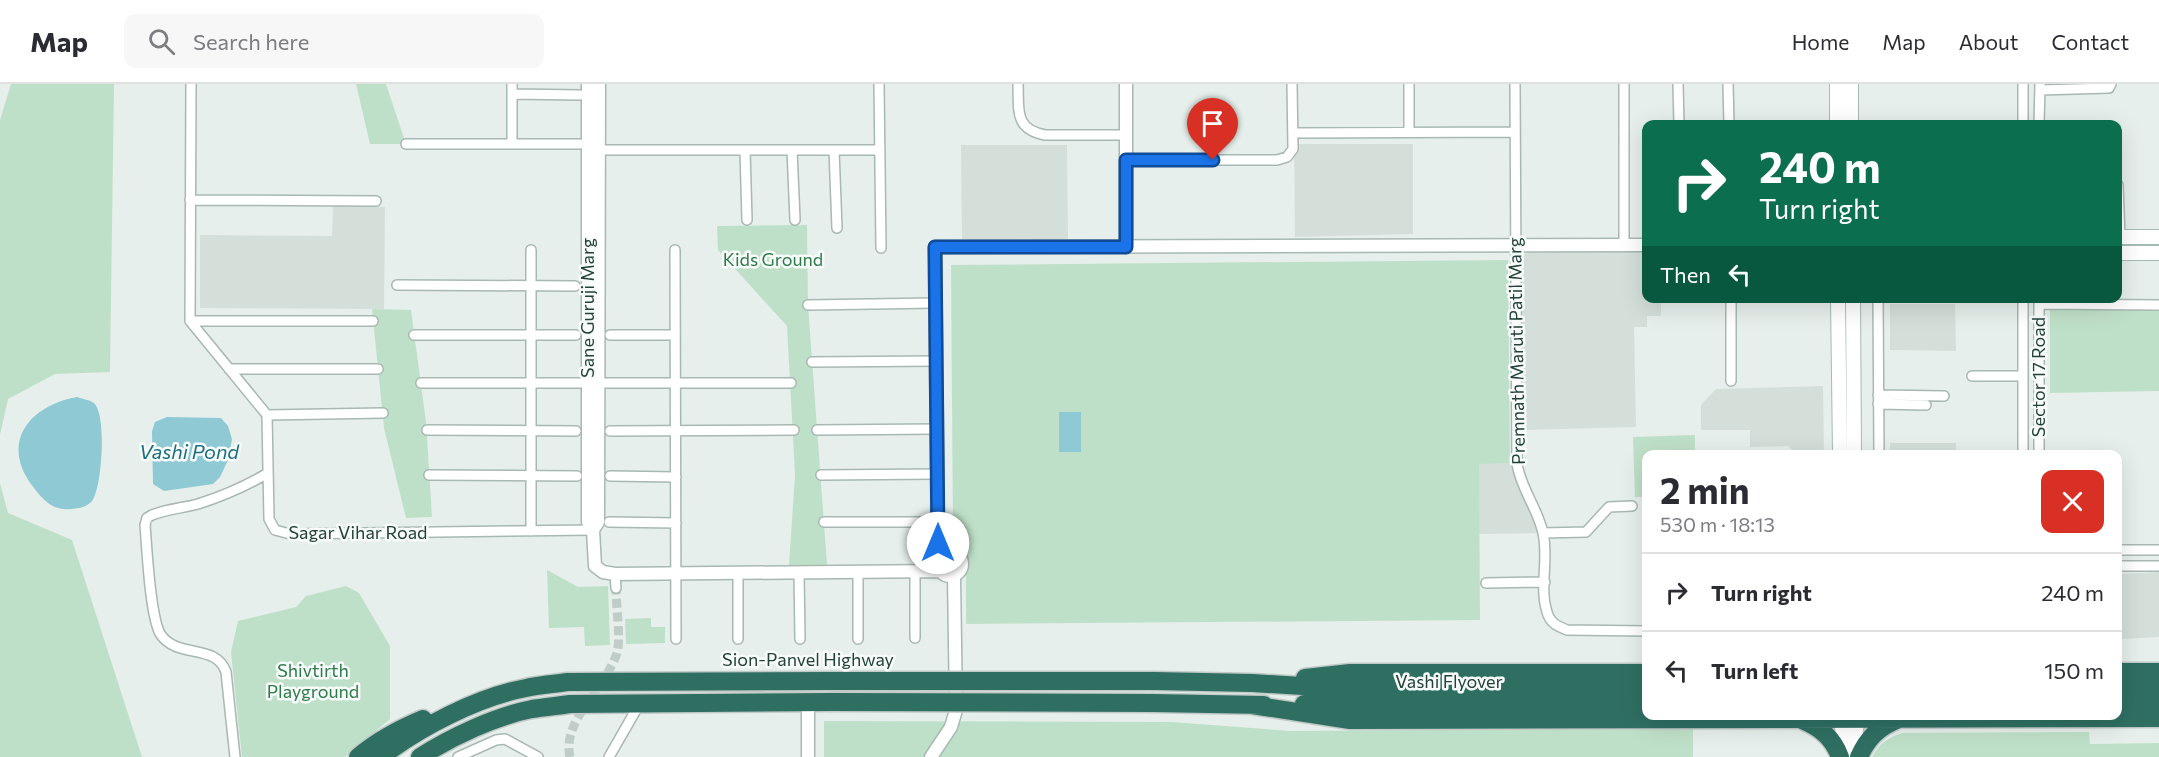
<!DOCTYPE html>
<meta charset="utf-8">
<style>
body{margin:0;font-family:Commissioner,sans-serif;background:#f7f7f7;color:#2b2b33;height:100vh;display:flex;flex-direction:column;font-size:22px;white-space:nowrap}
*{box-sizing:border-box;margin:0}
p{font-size:20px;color:#7c7c81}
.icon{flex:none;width:33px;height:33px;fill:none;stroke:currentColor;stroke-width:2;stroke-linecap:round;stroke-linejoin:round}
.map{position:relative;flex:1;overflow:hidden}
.sheet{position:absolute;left:1642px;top:366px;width:480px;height:270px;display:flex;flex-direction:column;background:#fff;border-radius:12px;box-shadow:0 6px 24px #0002}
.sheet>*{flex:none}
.top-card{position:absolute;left:1642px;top:36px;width:480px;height:183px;border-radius:12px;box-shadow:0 6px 24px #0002;background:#0b6e4f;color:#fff;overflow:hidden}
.pin{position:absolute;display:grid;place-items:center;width:51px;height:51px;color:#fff;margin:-62px -26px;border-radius:50% 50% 50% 0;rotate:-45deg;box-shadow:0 0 6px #0007}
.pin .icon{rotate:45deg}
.me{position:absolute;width:66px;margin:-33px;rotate:0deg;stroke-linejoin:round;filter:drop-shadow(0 0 4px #0008)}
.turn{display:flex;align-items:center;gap:21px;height:126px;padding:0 18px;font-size:27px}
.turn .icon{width:78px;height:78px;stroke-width:2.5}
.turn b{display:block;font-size:42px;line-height:51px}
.then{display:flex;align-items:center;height:57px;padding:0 18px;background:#0003;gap:12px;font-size:22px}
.round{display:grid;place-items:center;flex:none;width:63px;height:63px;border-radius:12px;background:#f7f7f7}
.summary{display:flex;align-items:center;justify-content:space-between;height:102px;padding:0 18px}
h1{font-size:36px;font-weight:700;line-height:45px}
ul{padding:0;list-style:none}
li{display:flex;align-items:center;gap:18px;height:78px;padding:0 18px;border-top:2px solid #e1e1e2}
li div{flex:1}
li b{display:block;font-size:22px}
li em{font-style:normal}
header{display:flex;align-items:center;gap:36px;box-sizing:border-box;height:84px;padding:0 30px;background:#fff;border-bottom:2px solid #e1e1e2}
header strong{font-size:28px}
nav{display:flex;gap:33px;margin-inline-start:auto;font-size:21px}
.search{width:420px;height:54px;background:#f7f7f7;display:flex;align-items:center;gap:15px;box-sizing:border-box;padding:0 21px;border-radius:12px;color:#7c7c81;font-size:22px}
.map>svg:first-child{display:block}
.built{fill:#d4dfda}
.green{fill:#bfe0c8}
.water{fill:#8ec9d4}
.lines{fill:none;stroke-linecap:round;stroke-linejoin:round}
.minor-tunnel{stroke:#bfccc8;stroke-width:9;stroke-dasharray:9 4.5;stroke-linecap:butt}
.minor-casing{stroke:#a8b8b2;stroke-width:12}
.tertiary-casing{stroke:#a8b8b2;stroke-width:15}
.secondary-casing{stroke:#a4bbb3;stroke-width:16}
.motorway-casing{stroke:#c2cac8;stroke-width:21}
.minor{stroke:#fff;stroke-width:9}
.tertiary{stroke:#fff;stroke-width:12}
.secondary{stroke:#fff;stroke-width:14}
.motorway{stroke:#2f6f62;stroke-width:18}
.motorway-bridge-casing{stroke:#c2cac8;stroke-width:21;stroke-linecap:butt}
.motorway-bridge{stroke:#2f6f62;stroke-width:18}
.route-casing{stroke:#114b97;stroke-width:15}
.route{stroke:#1a73e8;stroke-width:10}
.labels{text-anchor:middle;stroke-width:5;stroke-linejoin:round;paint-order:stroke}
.park-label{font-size:18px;fill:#2d7a4b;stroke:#f7fbf9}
.street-label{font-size:18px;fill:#24423a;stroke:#f7fbf9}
.water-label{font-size:20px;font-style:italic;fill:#1c6f80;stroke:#f7fbf9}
</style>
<header>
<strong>Map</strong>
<div class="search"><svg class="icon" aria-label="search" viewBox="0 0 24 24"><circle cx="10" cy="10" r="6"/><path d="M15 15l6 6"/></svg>Search here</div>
<nav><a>Home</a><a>Map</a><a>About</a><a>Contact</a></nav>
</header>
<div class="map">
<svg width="2159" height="673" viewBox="0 0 2159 673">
<rect width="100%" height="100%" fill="#e6efeb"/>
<!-- built -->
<path class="built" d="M1294 60H1413V150L1295 153Z
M961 61H1067L1068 156H962Z
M333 122 385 123 384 225 200 224V151L332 152Z
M1647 166V214L1661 215V232H1647V243H1634L1636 343 1524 346 1521 177 1523 171 1529 168Z
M1890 220H1955L1956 267 1890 266Z
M1823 302 1824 370H1796L1788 362 1750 363V346H1701V321L1716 305Z
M1890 359H1956V370H1890Z
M1479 379H1510L1539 449 1479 450Z
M2159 488V553L2122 555 2121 490Z"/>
<!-- green -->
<path class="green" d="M11 0H114L110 288 55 290 8 315 0 351V36Z
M356 0H386L406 60H370Z
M807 141 808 221 827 481H789L795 391 787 242 718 166 717 142Z
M1508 176 1510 379 1479 380 1480 536 966 540V453L953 452 951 181Z
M372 225 411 226 426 338 432 433 406 434 384 344Z
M2050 225H2159V307L2050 309Z
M1695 351V370H1647V413H1635L1633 353Z
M0 399 8 429 72 456 142 673H0Z
M547 486 578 503 608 502 610 561 585 562 584 543 549 544Z
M346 502 359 509 390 562V635L345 673H242L231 568 238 537 296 523 306 512Z
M651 534V543H665V559L626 560 625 535Z
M824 637 1171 638 1291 647 1693 644V673H824Z
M2089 648 2090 660 2159 659V673H1872C1879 659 1889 653 1903 649Z"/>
<!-- water -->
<path class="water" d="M77 313C82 315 90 316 94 319 107 331 102 404 92 417 86 424 79 424 71 425 52 427 42 415 31 400 0 357 31 321 77 313Z
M1059 328H1081V368H1059Z
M167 333 221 334 228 342 232 355 228 376 220 393 213 400 164 407 153 400 152 347 155 338Z"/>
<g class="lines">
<!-- minor-tunnel -->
<path class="minor-tunnel" d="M570 673C561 637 607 602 617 569 621 555 616 521 616 504"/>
<defs>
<path id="minor" d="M191 0 190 237 267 331 269 435 275 446 290 450 593 446
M879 0 881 164
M1018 0C1019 26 1014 45 1045 51H1126
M1409 0V48
M1515 0 1517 380C1521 405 1538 425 1543 449 1549 475 1539 503 1547 528 1550 539 1557 542 1567 546L1647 547
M1678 0 1679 40
M1728 0 1729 40
M2040 6 2109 4 2111 0
M512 10 580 11
M2023 40V0
M2039 40 2040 0
M1293 49 1515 48
M406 60H580
M512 60V0
M594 66H880
M745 66 747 136
M792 66 795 136
M834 66 837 144
M1126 76H1277L1287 73 1293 65 1292 0
M2118 101 2120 153
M190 116 376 117
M1624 161V0
M675 166 676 555
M397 201 575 202
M1731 214V297
M1878 214 1879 370
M2039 220 2159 221
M808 221 936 219
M190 237H373
M414 251H576
M610 251H675
M812 278 936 277
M229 285H378
M1972 292H2023
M421 299H791
M1878 311 1944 312
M1878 320 1926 321
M267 331 383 329
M427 346 576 347
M817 346 937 345
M610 347 794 346
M2023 370V214
M2039 370V214
M429 391 577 392
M821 391 937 390
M610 392 676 393
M609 438 676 439
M824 438H937
M531 447V166
M1543 449 1586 448 1609 423 1632 422
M2118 466H2159
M2118 482H2159
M799 488 800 555
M858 488V555
M738 489V555
M615 490 616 504
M1486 499 1545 498
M915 554V487
M235 673 226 588C216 559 178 575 161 551 150 535 147 464 145 441L147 434 152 431C167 425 183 424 198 420 223 412 246 402 268 389
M458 673 496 656 505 655 538 673
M609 673 640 619"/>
<path id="tertiary" d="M588 0V438L593 446
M599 0 598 438 593 446 595 482 603 488 615 490 940 487
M1126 0V163
M938 480a12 12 0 1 1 24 0a12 12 0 1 1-24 0Z
M938 480 935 163 1647 161
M808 673V619
M931 673 951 643 956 626 954 492"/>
<path id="secondary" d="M1837 0V40
M1851 0V40
M2118 153H2159
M2118 169H2159
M1838 214 1840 370
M1853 214 1854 370
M1842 632 1843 673
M1856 673V632"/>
<path id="motorway" d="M2118 588H2159
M1305 594 1350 589H1647
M1154 597 1252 599 1350 605H1647
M2118 604H2159
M2118 618H2159
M1153 619 1264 621
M1304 620 1647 618
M1252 621 1350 636 2159 634
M1802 636C1821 644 1833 654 1840 673
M358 673C378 656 399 645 423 635
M381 673C420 643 478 613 526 604 540 601 554 600 568 598L830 597
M420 673C451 653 496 632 532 625 545 623 557 622 570 620L830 618
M1859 673C1868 653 1879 643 1899 635"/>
</defs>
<!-- minor casing -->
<use href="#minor" class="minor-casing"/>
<!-- tertiary casing -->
<use href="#tertiary" class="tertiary-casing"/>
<!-- secondary casing -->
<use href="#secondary" class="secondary-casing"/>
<!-- motorway casing -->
<use href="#motorway" class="motorway-casing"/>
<!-- minor -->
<use href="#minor" class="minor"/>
<!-- tertiary -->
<use href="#tertiary" class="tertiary"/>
<!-- secondary -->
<use href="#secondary" class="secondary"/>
<!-- motorway -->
<use href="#motorway" class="motorway"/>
<defs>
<path id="motorway-bridge" d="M830 597H1154
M830 618 1153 619"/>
</defs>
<!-- motorway-bridge casing -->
<use href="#motorway-bridge" class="motorway-bridge-casing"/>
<!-- motorway-bridge -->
<use href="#motorway-bridge" class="motorway-bridge"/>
</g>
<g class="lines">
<defs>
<path id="route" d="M938 459 935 163H1126V76H1213"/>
</defs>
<!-- route casing -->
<use href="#route" class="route-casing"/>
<!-- route -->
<use href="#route" class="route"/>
</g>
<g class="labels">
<!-- park labels -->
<g class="park-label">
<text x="773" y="182">Kids Ground</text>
<text x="313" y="593">Shivtirth<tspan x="313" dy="21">Playground</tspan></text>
</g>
<!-- street labels -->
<g class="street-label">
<text transform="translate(588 224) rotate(-90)" y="6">Sane Guruji Marg</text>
<text transform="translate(1517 267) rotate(-91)" y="6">Premnath Maruti Patil Marg</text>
<text transform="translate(2039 293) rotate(-90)" y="6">Sector 17 Road</text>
<text x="358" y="455">Sagar Vihar Road</text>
<text x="808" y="582">Sion-Panvel Highway</text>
<text x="1449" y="604">Vashi Flyover</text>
</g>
<!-- water labels -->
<g class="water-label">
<text x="189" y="375">Vashi Pond</text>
</g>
</g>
</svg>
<div class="pin" style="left:1213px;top:76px;background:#d93025"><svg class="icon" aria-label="arrive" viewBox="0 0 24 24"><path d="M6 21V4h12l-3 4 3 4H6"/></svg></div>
<svg class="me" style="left:938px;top:459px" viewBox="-20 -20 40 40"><circle r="19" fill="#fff"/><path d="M0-13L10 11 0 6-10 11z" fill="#1a73e8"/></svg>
<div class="top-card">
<div class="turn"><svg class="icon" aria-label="right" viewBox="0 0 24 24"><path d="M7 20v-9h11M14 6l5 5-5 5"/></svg><div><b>240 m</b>Turn right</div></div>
<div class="then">Then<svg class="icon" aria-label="left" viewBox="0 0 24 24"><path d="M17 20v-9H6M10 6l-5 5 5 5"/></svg></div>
</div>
<section class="sheet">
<div class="summary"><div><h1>2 min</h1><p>530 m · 18:13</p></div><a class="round" style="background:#d93025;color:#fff"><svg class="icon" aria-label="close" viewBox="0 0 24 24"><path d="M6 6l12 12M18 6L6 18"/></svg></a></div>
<ul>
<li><svg class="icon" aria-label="right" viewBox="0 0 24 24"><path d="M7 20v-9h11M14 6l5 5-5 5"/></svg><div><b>Turn right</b></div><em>240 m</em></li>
<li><svg class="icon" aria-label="left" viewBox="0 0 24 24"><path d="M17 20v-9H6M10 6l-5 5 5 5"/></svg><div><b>Turn left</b></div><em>150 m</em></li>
</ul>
</section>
</div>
